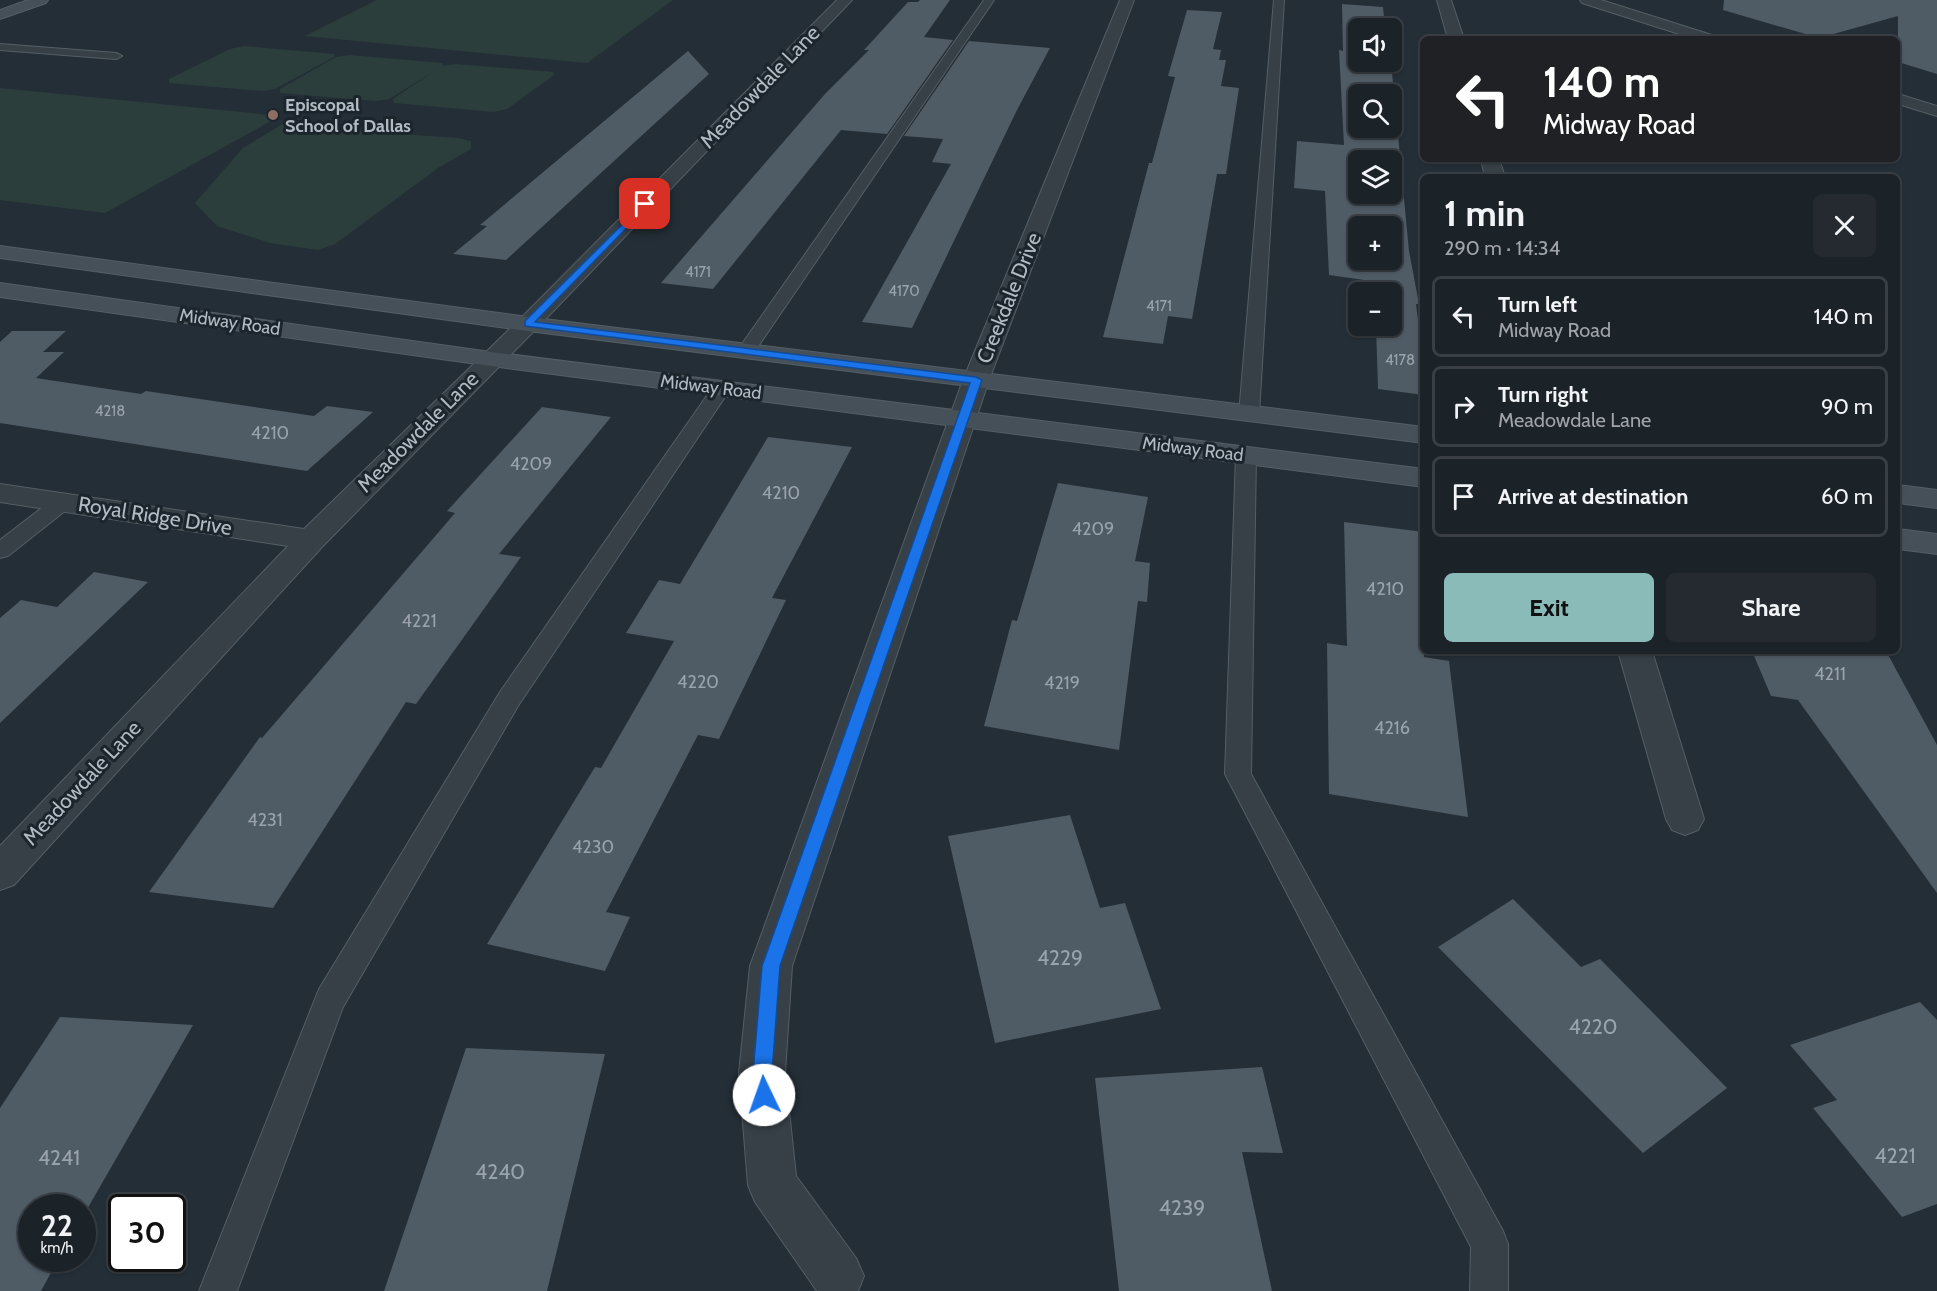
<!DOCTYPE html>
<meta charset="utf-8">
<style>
body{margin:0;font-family:Cabin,sans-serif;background:#242a30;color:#f1f3f6;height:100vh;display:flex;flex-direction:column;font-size:22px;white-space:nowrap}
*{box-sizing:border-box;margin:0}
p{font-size:20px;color:#a0a4a8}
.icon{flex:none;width:33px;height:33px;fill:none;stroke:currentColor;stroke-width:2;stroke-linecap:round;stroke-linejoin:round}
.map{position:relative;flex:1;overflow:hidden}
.panel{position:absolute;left:1420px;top:174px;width:480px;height:480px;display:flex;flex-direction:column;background:#1b2228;border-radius:9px;box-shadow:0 2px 4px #0004,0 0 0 2px #393f45}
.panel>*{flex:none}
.guide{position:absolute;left:1420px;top:36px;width:480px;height:126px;border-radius:9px;box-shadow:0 2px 4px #0004,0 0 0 2px #393f45;background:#202124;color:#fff;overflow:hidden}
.buttons{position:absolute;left:1348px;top:18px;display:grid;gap:12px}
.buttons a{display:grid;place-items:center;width:54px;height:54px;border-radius:9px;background:#1b2228;box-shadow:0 2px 4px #0004,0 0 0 2px #393f45;font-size:30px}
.speed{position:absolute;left:18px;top:1194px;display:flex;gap:12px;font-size:30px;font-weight:700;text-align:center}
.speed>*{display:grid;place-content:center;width:78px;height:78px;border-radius:50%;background:#1b2228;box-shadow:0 2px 4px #0004,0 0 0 2px #393f45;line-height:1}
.speed small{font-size:15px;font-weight:400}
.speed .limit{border:3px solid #111;border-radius:9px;background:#fff;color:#111}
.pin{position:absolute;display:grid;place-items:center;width:51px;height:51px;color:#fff;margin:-26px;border-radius:12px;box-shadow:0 3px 9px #0006}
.me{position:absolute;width:66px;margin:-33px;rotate:357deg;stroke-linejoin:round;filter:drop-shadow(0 0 4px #0008)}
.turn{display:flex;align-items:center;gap:21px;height:126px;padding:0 24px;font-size:27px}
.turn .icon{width:78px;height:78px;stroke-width:2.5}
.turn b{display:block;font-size:42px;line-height:51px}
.round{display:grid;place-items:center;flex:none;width:63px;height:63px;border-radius:9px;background:#242a30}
.headline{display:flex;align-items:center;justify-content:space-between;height:102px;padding:0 24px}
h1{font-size:36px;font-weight:700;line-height:45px}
.action{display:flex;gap:12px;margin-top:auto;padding:12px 24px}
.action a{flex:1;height:69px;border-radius:9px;background:#8bbbb9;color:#111;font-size:24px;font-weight:700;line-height:69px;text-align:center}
.action a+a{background:#242a30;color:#f1f3f6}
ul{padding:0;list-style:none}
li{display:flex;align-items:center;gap:18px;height:81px;margin:0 12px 9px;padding:0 12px;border:3px solid #393f45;border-radius:9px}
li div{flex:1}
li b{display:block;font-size:22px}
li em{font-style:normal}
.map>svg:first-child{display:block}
.green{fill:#2c3e3c}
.building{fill:#4f5b65;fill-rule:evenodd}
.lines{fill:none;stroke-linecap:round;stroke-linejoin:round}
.lane-casing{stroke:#555e65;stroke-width:2}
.street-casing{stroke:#555e65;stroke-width:2}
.secondary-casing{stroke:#555e65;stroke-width:2}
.lane{fill:#374047;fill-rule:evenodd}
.street{fill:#374047;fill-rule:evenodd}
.secondary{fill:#465059;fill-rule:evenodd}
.route{fill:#1a73e8;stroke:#114b97;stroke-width:1.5}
.education-dot{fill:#8d6e63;stroke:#1c252c;stroke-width:2}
.labels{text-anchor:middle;stroke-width:6;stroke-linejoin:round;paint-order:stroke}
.far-number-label{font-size:15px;fill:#99a3ac}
.far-poi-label{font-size:18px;font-weight:bold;fill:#b2bbc3;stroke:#1c252c;text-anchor:start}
.far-street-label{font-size:18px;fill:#b2bbc3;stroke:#1c252c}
.number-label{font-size:18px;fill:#99a3ac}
.street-label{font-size:21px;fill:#b2bbc3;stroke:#1c252c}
.near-number-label{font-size:21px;fill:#99a3ac}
</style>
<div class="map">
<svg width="1937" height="1291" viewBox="0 0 1937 1291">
<rect width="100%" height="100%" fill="#242e36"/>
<!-- green -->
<path class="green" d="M377 0H673L587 63 305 36Z
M244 46 334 54V57L275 89 262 91 169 83V79L230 49Z
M349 55 442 63 443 66 456 64 553 72 554 75 507 109 494 112 394 103 393 99 433 72 389 99 376 101 280 93V89L336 57Z
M0 88 280 116 105 213 0 200Z
M286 122 357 131 458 138 471 141V149L438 168 335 244 318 250 270 243 217 226 195 203 243 148Z"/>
<!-- building -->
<path class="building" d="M920 0H950L924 37 953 40 887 134 841 130 713 289 661 283 825 94 869 50H864L908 2H918Z
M1724 0H1937V74L1898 62V16L1819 38 1723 10Z
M1342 4 1383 7 1385 27 1388 26V28H1359V62H1391L1409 251 1419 304H1416L1424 369V395L1378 389 1376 326H1392V292H1365L1364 280 1329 275 1325 191 1294 188 1297 141 1344 145 1339 50 1343 51ZM1359 94H1392V128H1359ZM1359 160H1392V194H1359ZM1359 226H1392V260H1359Z
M1187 10 1222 12 1213 49 1221 50 1219 60H1226L1221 86 1239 88 1226 174H1217L1192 319 1168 316 1163 344 1103 337 1149 163H1152L1175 77 1168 76Z
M969 41 1050 48 1017 110 912 328 862 322 951 164 932 162 943 139 904 136Z
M688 51 709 74 506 260 453 254 487 226 480 225Z
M12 331H66L43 352H64L36 378 141 394 146 391 314 416 327 406 373 412 307 471 0 423V342Z
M542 407 611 417 499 554 521 557 416 704 406 702 273 908 149 892 260 737 262 738 455 513 447 511Z
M768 437 852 447 772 598 786 600 719 739 698 735 606 912 630 917 605 971 487 944 595 767 601 768 674 641 626 633 659 580 680 584Z
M1058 483 1148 497 1135 561 1150 563 1147 602 1138 601 1119 750 984 726 1012 620 1017 621Z
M1344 522 1424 532V657L1449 661 1468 817 1329 794 1327 643 1347 646Z
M94 572 148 582 0 723V618L21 600 57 607Z
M1752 651H1886L1937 745V893L1798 700 1771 696Z
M1070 815 1100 908 1125 903 1161 1009 995 1043 948 836Z
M1513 899 1581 967 1600 959 1727 1088 1643 1153 1438 947Z
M1920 1002 1937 1020V1204L1902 1217 1813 1108 1837 1100 1790 1045Z
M60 1017 193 1025 82 1218V1208H32V1258H59L41 1291H0V1108Z
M466 1048 605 1054 547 1291H384Z
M1262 1067 1283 1153 1242 1152 1272 1291H1119L1095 1078Z"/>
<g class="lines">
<defs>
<path id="lane" d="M984 0H994L755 351 752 355H740L737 351Z
M1274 0H1284L1259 414 1256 418H1242L1239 414Z
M0 44 116 53 122 56 116 59 0 50Z
M722 382 729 384 731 388 518 706 343 1007 237 1291H199L319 989 500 692 715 384Z
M1246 449 1253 451 1256 455 1251 774 1503 1231 1508 1244V1291H1470L1471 1247 1225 774 1236 455 1239 451Z
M63 495 70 497 73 502 70 507 8 556 0 558V540L56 497Z"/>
<path id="street" d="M837 0H852L536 329 322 547 14 885 0 890V846L288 546 0 502V484L304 529 520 319Z
M1120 0H1134L989 380 792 966 785 1073 796 1176 856 1258 864 1276 858 1291H817L755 1202 748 1185 739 1073 750 966 963 380Z
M1437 0H1451L1464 39H1448Z
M1580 0H1601L1715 36 1718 39H1695L1582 3Z
M1898 94 1937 106V116L1898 104Z
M1481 159H1499L1505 177H1485Z
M1618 651H1652L1704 819 1698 830 1685 835 1672 830 1666 819Z"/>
<path id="secondary" d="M28 0H48L46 3 0 19V10Z
M0 246 528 317 1424 427V443L528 331 0 258Z
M0 283 491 352 1424 469V487L491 366 0 297Z
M1898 485 1937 490V508L1898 503Z
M1898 529 1937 534V554L1898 549Z"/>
</defs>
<!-- lane casing -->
<use href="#lane" class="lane-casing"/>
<!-- street casing -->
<use href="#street" class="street-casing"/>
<!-- secondary casing -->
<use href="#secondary" class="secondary-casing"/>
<!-- lane -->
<use href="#lane" class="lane"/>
<!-- street -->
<use href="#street" class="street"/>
<!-- secondary -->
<use href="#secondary" class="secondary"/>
</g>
<!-- route -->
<path class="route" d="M645 202 648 203V206L535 322 976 377 982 380 780 966 772 1073 774 1095 771 1102 764 1105 757 1102 753 1073 762 966 970 383 525 326V321Z"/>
<!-- markers -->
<circle class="education-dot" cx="273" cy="115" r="6"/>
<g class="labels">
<!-- far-number labels -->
<g class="far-number-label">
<text x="698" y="277">4171</text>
<text x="904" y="296">4170</text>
<text x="1159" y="311">4171</text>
<text x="1400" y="365">4178</text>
<text x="110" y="416">4218</text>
</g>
<!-- far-poi labels -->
<g class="far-poi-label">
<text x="285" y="111">Episcopal<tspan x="285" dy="21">School of Dallas</tspan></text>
</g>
<!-- far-street labels -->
<g class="far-street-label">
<text transform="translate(230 322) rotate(8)" y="6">Midway Road</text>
<text transform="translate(711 387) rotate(7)" y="6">Midway Road</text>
<text transform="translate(1193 449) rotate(7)" y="6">Midway Road</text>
</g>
<!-- number labels -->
<g class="number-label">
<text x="270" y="439">4210</text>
<text x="531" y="470">4209</text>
<text x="781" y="499">4210</text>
<text x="1093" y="535">4209</text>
<text x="1385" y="595">4210</text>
<text x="419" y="627">4221</text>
<text x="1830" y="680">4211</text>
<text x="698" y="688">4220</text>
<text x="1062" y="689">4219</text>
<text x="1392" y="734">4216</text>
<text x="265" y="826">4231</text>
<text x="593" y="853">4230</text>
</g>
<!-- street labels -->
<g class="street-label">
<text transform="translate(760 87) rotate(-46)" y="7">Meadowdale Lane</text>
<text transform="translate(1009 298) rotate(-68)" y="7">Creekdale Drive</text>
<text transform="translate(418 432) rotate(-45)" y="7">Meadowdale Lane</text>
<text transform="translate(155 516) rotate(9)" y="7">Royal Ridge Drive</text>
<text transform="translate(82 783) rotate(-47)" y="7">Meadowdale Lane</text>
</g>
<!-- near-number labels -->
<g class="near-number-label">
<text x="1060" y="965">4229</text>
<text x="1593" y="1034">4220</text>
<text x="1895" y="1163">4221</text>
<text x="59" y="1165">4241</text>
<text x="500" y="1179">4240</text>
<text x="1182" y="1215">4239</text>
</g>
</g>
</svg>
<div class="buttons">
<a><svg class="icon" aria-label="sound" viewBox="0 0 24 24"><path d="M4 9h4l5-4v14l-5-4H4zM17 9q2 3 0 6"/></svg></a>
<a><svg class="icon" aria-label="search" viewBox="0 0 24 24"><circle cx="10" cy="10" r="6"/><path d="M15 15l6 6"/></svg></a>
<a><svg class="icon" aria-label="layers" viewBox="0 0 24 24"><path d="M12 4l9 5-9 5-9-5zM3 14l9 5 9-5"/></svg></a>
<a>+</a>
<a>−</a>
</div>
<div class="speed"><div>22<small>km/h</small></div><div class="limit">30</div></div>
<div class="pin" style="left:645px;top:204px;background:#d93025"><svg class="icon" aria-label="arrive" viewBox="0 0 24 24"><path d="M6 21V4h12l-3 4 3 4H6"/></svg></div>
<svg class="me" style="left:764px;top:1095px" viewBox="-20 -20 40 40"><circle r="19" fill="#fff"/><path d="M0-13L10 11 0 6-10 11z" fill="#1a73e8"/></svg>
<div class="guide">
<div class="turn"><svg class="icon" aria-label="left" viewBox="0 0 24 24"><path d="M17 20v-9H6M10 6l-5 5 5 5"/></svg><div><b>140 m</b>Midway Road</div></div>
</div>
<section class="panel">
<div class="headline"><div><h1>1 min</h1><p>290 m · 14:34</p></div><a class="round"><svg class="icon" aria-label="close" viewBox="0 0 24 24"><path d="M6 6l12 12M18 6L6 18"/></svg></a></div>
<ul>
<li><svg class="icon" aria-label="left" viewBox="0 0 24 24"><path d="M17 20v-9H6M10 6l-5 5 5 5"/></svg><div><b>Turn left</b><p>Midway Road</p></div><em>140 m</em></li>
<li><svg class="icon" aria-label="right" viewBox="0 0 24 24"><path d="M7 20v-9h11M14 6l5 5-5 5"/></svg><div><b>Turn right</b><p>Meadowdale Lane</p></div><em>90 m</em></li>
<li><svg class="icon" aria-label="arrive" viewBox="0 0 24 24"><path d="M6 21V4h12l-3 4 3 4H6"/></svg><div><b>Arrive at destination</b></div><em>60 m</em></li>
</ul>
<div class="action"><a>Exit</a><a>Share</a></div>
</section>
</div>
